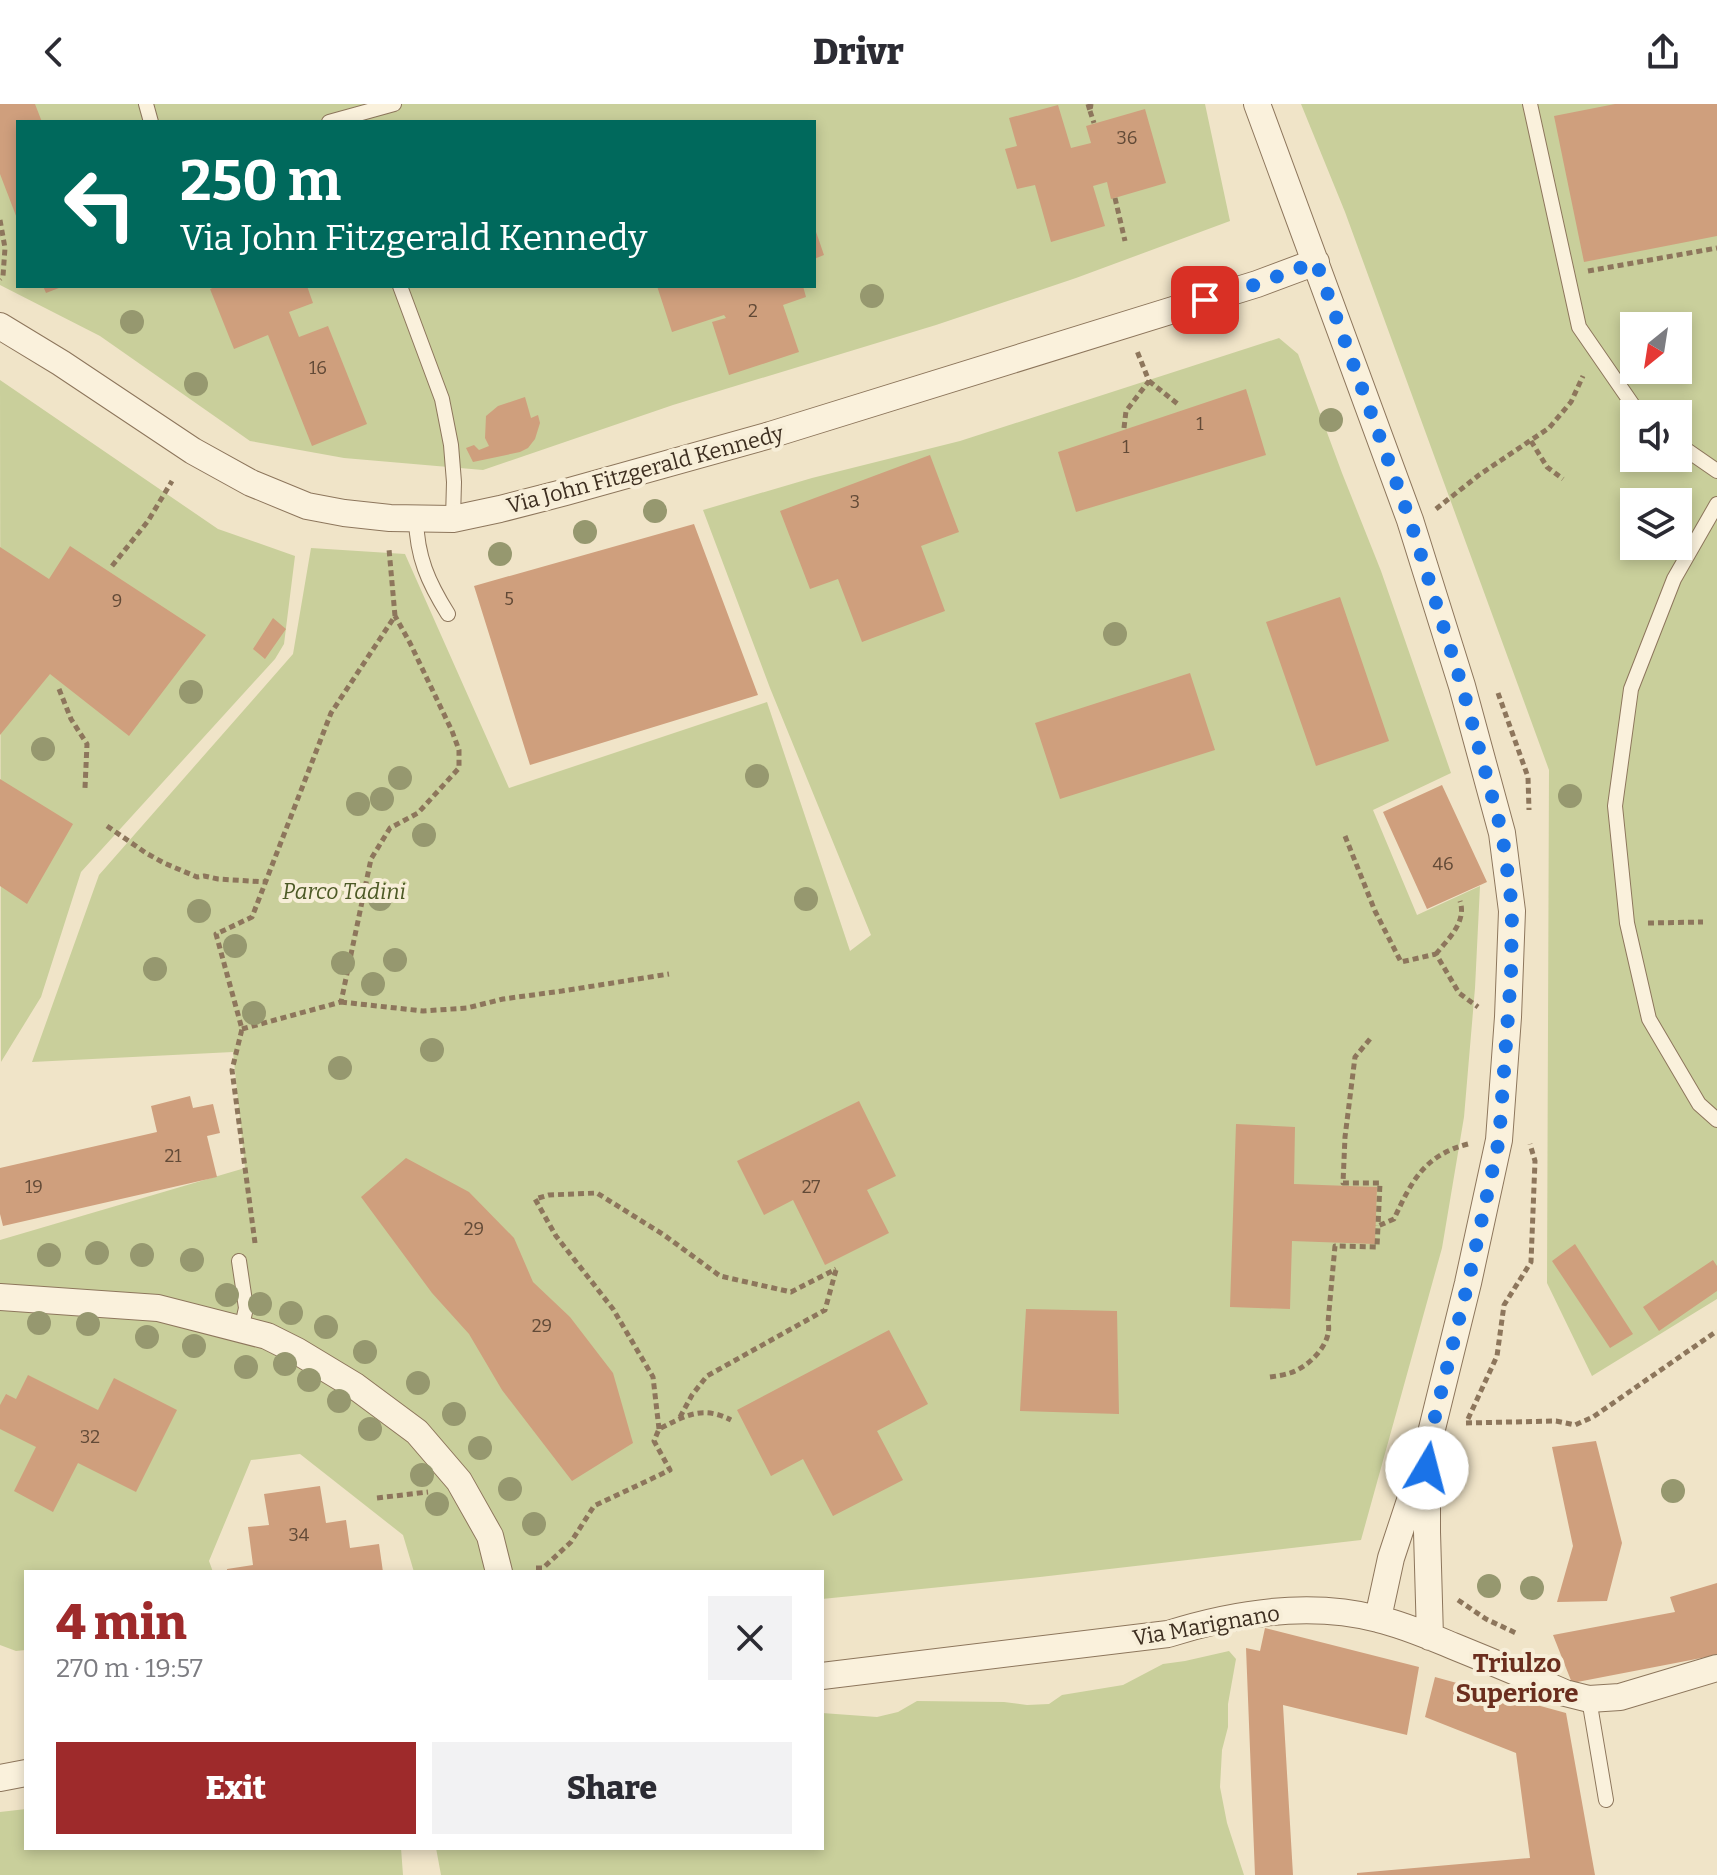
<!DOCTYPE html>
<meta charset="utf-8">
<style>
body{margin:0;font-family:Bitter,serif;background:#f2f2f3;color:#2b2b33;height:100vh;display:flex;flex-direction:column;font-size:30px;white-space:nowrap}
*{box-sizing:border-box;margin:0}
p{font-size:26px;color:#7c7c81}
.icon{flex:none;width:44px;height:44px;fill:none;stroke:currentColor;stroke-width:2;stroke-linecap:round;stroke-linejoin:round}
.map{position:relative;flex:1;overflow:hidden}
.side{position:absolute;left:24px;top:1466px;width:800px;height:280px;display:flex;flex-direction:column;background:#fff;border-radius:0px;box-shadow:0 4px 12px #0003}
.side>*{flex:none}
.top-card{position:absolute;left:16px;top:16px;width:800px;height:168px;border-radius:0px;box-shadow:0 4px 12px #0003;background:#00695c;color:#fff;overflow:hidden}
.needle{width:52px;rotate:210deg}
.tools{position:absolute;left:1620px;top:208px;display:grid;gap:16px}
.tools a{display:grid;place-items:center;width:72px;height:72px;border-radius:0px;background:#fff;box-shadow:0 4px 12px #0003;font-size:40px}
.pin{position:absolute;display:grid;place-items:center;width:68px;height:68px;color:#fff;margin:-34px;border-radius:16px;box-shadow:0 4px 12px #0006}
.me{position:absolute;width:88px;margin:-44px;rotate:8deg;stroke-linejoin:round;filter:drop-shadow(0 0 6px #0008)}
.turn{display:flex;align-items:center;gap:28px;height:168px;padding:0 32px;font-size:36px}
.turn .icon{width:104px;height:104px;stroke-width:2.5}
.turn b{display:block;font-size:56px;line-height:68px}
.round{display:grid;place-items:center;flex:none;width:84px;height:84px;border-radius:0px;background:#f2f2f3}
.overview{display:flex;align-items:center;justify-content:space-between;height:136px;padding:0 32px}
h1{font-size:48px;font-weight:800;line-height:60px;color:#9e2a2b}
.button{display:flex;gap:16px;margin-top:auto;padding:16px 32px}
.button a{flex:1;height:92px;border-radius:0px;background:#9e2a2b;color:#fff;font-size:32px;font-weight:800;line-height:92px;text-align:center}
.button a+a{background:#f2f2f3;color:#2b2b33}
header{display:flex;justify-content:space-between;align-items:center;height:104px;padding:0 32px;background:#fff;font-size:36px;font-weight:800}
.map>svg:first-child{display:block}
.green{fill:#c9cf9b;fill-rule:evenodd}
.building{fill:#cf9f7d}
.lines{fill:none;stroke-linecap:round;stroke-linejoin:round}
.service-casing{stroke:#8d765c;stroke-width:16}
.minor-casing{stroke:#8d765c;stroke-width:28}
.path{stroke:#8d765c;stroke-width:5;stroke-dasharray:6 4;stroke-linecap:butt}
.service{stroke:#faf1dc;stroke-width:14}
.minor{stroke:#faf1dc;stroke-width:26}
.tree{fill:#96986f}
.route{stroke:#1a73e8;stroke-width:14;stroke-dasharray:0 25.2}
.labels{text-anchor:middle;stroke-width:8;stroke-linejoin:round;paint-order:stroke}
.number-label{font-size:18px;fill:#624a37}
.street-label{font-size:22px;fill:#3d2e20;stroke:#f7eed8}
.park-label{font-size:22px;font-style:italic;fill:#4d5a26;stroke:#f7eed8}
.quarter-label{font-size:26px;font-weight:bold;fill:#6b2e1e;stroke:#f7eed8}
</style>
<header><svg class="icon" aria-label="back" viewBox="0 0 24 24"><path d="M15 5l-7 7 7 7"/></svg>Drivr<svg class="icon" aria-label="share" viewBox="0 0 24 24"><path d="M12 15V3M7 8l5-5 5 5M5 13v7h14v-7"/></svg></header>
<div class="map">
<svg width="1717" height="1771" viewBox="0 0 1717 1771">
<rect width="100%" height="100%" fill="#f0e4c8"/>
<!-- green -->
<path class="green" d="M0 0H1205L1230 117 1076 174 936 221 673 301 483 366 344 354 250 337 100 232 0 181ZM18 18H814V182H18Z
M1301 0H1717V1195L1592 1272 1547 1179 1549 666 1345 108ZM1634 222H1678V266H1634ZM1634 310H1678V354H1634ZM1634 398H1678V442H1634Z
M1279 234 1298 250 1342 369 1381 467 1451 669 1373 706 1417 811 1480 782 1475 884 1464 1013 1442 1144 1361 1436 1040 1473 822 1495V1468H414L403 1431 300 1350 251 1356 209 1457 213 1468H26V1546L16 1547 0 1541V1136L245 1064 233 948 32 958 99 771 293 550 311 444 405 450 509 684 767 598 850 847 871 831 770 584 703 406 812 374 960 337Z
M0 276 218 425 295 452 284 540 275 555 81 768 41 893 1 958Z
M1229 1547 1236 1555 1228 1600V1623L1222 1646 1220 1683 1227 1719 1244 1771H441L436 1744H822V1609L877 1613 898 1608 917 1597 1004 1598 1027 1601 1049 1600 1062 1591 1123 1581 1163 1560 1185 1557Z
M26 1705V1744H401L403 1771H0V1708Z"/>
<!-- building -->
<path class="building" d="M0 0H35L42 18H18V117L0 70Z
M1615 0H1717V132L1584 158 1554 12Z
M1058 1 1071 44 1091 39 1086 22 1145 5 1166 79 1111 95 1107 78 1093 82 1105 122 1051 138 1035 81 1017 85 1005 45 1017 42 1009 14Z
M814 122 824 151 814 155Z
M43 182H64L46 189Z
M217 182H307L313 199 289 208 299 233 328 222 367 320 312 342 268 231 234 245 210 185Z
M657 182H803L806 193 783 201 799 248 729 271 712 218 726 214 724 211 672 228Z
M1246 285 1266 351 1076 408 1058 348Z
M525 293 531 314 538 311 540 319 535 335 528 344 520 348 473 358 466 344 474 341 479 346 489 342 485 334 486 312 498 302Z
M930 351 959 428 921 442 945 507 862 538 838 475 810 485 780 407Z
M694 420 758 591 530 661 474 482Z
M70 442 206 531 129 632 50 570 0 631V443L49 475Z
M1340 493 1389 637 1316 662 1266 518Z
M273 514 286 525 265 555 253 545Z
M1190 569 1215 646 1060 695 1035 619Z
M0 675 73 720 27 800 0 782Z
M1442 681 1487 778 1427 805 1383 708Z
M190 992 193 1004 213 1000 220 1029 207 1032 217 1073 3 1122 0 1110V1064L157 1028 151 1002Z
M859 997 896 1072 867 1086 889 1129 825 1161 793 1096 764 1111 737 1057Z
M1236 1020 1295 1023 1294 1080 1377 1083 1375 1140 1292 1137 1290 1205 1230 1203Z
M406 1054 469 1088 514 1134 533 1178 570 1213 613 1269 633 1339 572 1377 502 1286 469 1230 432 1189 361 1093Z
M1575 1140 1633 1230 1610 1244 1552 1157Z
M1713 1156 1717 1162V1187L1659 1227 1643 1203Z
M1026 1205 1117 1207 1119 1310 1020 1307Z
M889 1226 928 1300 877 1327 903 1376 833 1412 803 1355 771 1372 737 1306Z
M28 1271 98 1306 114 1274 177 1306 136 1388 78 1359 53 1408 14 1387 36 1343 0 1325V1301L6 1290 16 1295Z
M1596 1337 1622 1439 1607 1497 1557 1498 1573 1442 1552 1343Z
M320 1382 326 1419 346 1416 350 1444 379 1440 383 1468H227V1465L253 1461 248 1423 269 1421 264 1390Z
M1717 1479V1551L1572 1579 1553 1531 1675 1508 1670 1493Z
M1265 1524 1419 1563 1407 1631 1283 1601 1293 1771H1255L1246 1544 1260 1547Z
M1435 1573 1566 1609 1595 1771H1357V1769L1530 1754 1516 1649 1425 1613Z"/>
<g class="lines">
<defs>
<path id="service" d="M146 0 151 18
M1530 0 1579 223 1639 310
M329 18 394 0
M400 182 442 295 451 341 454 378 453 415
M1678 340 1717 367
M1717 400 1674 475 1631 585 1615 702 1627 819 1649 915 1699 1000 1717 1016
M416 415C417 453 428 478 448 510
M239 1157 246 1204 241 1226
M1589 1595 1606 1696"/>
<path id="minor" d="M1257 0 1410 416 1462 582 1502 729 1512 807 1508 913 1499 1036 1468 1179 1427 1345 1391 1454 1378 1514
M0 222 61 259 193 347 251 379 307 402 344 409 390 414 453 415 500 405 566 388 770 331 1257 180 1316 158
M0 1193 158 1204 267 1232 297 1247 355 1282 417 1328 459 1377 490 1432 499 1468
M1427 1365V1428L1430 1533
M822 1572 1168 1530C1235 1509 1309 1497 1378 1515 1404 1521 1429 1532 1453 1542 1490 1557 1528 1573 1565 1589L1589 1595 1620 1593 1717 1564
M0 1674 26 1669"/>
</defs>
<!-- service casing -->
<use href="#service" class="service-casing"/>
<!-- minor casing -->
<use href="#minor" class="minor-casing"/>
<!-- path -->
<path class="path" d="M1088 0 1090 7 1091 0
M1090 7 1094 19
M1115 94 1125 137
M0 116 5 144 3 172 0 175
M1588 167 1717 144
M1149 277 1179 301
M1124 324 1126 307 1149 277 1137 247
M1531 337 1547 363 1563 375
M1436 405 1479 371 1549 324 1571 298 1583 272
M112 462 148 417 172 377
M59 585 71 615 87 640 85 684
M1498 589 1528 673 1529 706
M107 722 146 749 164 759 197 773 204 772 218 775 265 778
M1345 732 1375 807 1401 858 1436 850 1459 889 1478 903
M1648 819 1703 818
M1436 850C1448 835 1467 818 1460 797
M341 898 423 907 467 904 503 895 562 887 669 870
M242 925 341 898 371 755 390 724 418 709 459 664V646L452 627 410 539 395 512
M1370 935 1355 953 1345 1033 1343 1079H1380L1378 1122
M255 1139 232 966 242 925 216 830 252 813 331 609 395 512 389 445
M1270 1273C1277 1272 1284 1271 1290 1269 1309 1263 1333 1239 1328 1218L1335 1142 1377 1143 1378 1122 1394 1115C1412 1076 1425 1051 1468 1040
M680 1313 692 1291 707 1272 825 1206 836 1166
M1468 1315 1497 1252 1504 1201 1531 1158 1535 1057 1530 1040
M1466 1319 1556 1317 1575 1321 1593 1313 1717 1227
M659 1325 653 1273 613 1205 556 1132 535 1095 549 1091 597 1089 664 1131 720 1172 791 1188 836 1165
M377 1394 428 1388
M536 1464H543L571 1438 594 1402 670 1366 654 1337 659 1325C685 1312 702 1301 731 1316
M1458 1496 1486 1515 1518 1530"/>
<!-- service -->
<use href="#service" class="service"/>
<!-- minor -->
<use href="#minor" class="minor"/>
</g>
<!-- trees -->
<g class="tree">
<circle cx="872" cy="192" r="12"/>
<circle cx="132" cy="218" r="12"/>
<circle cx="196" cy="280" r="12"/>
<circle cx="1331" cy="316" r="12"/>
<circle cx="655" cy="407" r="12"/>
<circle cx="585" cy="428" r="12"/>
<circle cx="500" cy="450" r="12"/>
<circle cx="1115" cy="530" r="12"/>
<circle cx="191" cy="588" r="12"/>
<circle cx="43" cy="645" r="12"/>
<circle cx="757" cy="672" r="12"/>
<circle cx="400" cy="674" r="12"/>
<circle cx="1570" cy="692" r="12"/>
<circle cx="382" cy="695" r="12"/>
<circle cx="358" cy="700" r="12"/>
<circle cx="424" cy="731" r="12"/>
<circle cx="380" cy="795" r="12"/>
<circle cx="806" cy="795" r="12"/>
<circle cx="199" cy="807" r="12"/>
<circle cx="235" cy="842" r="12"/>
<circle cx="395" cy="856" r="12"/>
<circle cx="343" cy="859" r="12"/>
<circle cx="155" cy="865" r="12"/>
<circle cx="373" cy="880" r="12"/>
<circle cx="254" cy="909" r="12"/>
<circle cx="432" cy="946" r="12"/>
<circle cx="340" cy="964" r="12"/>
<circle cx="97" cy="1149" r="12"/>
<circle cx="49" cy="1151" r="12"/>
<circle cx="142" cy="1151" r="12"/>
<circle cx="192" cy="1156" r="12"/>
<circle cx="227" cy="1191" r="12"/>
<circle cx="260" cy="1200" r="12"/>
<circle cx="291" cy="1209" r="12"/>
<circle cx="39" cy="1219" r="12"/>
<circle cx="88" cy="1220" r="12"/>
<circle cx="326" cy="1223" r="12"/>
<circle cx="147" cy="1233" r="12"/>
<circle cx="194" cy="1242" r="12"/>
<circle cx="365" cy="1248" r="12"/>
<circle cx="285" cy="1260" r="12"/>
<circle cx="246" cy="1263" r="12"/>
<circle cx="309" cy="1276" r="12"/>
<circle cx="418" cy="1279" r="12"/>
<circle cx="339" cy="1297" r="12"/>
<circle cx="454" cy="1310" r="12"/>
<circle cx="370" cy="1325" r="12"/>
<circle cx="480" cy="1344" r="12"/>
<circle cx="422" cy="1371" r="12"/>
<circle cx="510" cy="1385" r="12"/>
<circle cx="1673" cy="1387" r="12"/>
<circle cx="437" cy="1400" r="12"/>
<circle cx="534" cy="1420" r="12"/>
<circle cx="1489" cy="1482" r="12"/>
<circle cx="1532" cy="1484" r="12"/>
</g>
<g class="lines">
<!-- route -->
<path class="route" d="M1205 196 1257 180 1316 158 1410 416 1462 582 1502 729 1510 786 1512 807 1511 871 1499 1036 1468 1179 1427 1345V1364"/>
</g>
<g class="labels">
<!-- number labels -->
<g class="number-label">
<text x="1127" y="40">36</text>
<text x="753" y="213">2</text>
<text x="318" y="270">16</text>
<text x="1200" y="326">1</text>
<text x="1126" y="349">1</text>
<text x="855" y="404">3</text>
<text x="509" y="501">5</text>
<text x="117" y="503">9</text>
<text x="1443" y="766">46</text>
<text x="173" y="1058">21</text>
<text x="34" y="1089">19</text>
<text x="811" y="1089">27</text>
<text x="474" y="1131">29</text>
<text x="542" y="1228">29</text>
<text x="90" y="1339">32</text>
<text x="299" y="1437">34</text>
</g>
<!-- street labels -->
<g class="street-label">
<text transform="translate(645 365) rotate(-15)" y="8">Via John Fitzgerald Kennedy</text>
<text transform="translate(1206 1521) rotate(-10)" y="8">Via Marignano</text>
</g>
<!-- park labels -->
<g class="park-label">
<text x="344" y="795">Parco Tadini</text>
</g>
<!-- quarter labels -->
<g class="quarter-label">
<text x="1517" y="1568">Triulzo<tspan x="1517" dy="30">Superiore</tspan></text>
</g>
</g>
</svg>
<div class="tools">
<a><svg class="needle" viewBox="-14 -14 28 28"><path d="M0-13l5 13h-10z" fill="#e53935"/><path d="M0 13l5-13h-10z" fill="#7c7c81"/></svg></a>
<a><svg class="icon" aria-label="sound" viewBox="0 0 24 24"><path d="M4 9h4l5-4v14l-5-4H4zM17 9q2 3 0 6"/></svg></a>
<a><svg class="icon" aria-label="layers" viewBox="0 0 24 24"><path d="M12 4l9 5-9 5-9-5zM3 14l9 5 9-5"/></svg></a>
</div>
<div class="pin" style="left:1205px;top:196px;background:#d93025"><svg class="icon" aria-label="arrive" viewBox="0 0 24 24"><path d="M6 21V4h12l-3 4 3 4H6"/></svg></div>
<svg class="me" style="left:1427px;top:1364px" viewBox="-20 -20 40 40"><circle r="19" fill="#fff"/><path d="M0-13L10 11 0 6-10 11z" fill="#1a73e8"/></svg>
<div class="top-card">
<div class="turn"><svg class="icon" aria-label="left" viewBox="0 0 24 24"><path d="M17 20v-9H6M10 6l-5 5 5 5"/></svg><div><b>250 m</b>Via John Fitzgerald Kennedy</div></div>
</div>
<section class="side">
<div class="overview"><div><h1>4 min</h1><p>270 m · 19:57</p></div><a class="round"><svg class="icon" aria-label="close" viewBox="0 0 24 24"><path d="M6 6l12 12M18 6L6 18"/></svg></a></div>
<div class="button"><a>Exit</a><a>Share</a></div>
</section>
</div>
